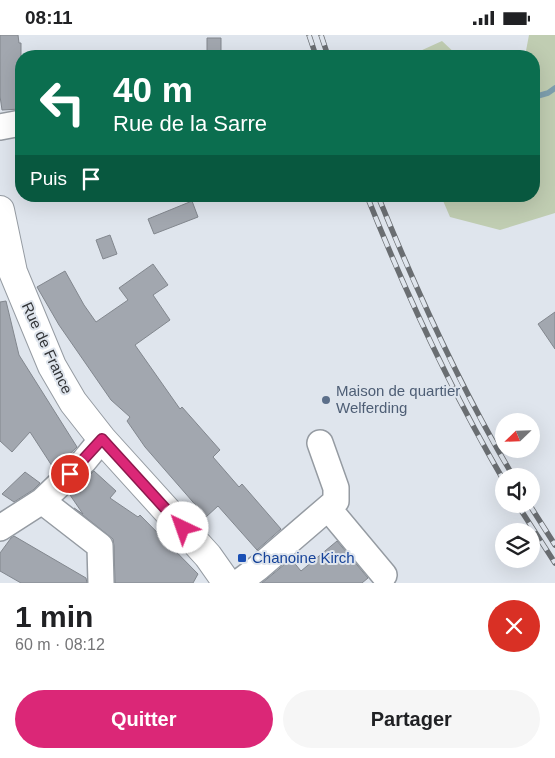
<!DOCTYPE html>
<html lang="fr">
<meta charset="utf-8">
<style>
body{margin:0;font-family:Helvetica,sans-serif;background:#f6f6f6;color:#202124;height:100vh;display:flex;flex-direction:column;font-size:19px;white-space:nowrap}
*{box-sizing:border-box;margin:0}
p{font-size:16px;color:#757577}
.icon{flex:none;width:28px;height:28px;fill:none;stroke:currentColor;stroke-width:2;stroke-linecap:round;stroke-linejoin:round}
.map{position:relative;height:548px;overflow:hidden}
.sheet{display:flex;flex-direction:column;background:#fff;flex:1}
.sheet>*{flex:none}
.top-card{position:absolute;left:15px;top:15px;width:525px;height:152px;border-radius:20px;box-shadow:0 5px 20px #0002;background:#0b6e4f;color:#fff;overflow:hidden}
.needle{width:32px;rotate:247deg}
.fabs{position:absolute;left:495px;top:378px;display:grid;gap:10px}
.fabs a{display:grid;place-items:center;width:45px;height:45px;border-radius:50%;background:#fff;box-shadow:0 5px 20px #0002;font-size:25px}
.pin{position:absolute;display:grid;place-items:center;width:42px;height:42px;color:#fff;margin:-21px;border:2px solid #fff;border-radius:50%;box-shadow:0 1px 5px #0007}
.me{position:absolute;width:55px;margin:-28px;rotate:318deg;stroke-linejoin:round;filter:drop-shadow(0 0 4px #0008)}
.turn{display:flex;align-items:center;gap:18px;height:105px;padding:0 15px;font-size:22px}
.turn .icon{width:65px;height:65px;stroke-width:2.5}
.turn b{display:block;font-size:35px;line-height:42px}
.then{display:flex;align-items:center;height:48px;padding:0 15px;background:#0003;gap:10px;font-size:19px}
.round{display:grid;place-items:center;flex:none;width:52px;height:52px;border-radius:26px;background:#f6f6f6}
.head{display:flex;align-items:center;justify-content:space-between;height:85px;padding:0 15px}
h1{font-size:30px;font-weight:700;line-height:38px}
.cta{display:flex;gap:10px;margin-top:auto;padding:10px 15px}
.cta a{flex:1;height:58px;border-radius:30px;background:#db2777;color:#fff;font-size:20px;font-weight:700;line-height:58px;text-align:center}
.cta a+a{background:#f6f6f6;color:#202124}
.status{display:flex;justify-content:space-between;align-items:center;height:35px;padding:0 25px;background:#fff;direction:ltr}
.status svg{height:14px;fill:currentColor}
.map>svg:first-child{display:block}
.green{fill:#c0cdb2}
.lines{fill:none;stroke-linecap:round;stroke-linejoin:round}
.stream{stroke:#7d9fae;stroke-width:5.5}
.building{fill:#a2a7af;stroke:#82878e}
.minor-casing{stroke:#959ba2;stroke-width:28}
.major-casing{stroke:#959ba2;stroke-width:30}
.minor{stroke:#fff;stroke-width:25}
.major{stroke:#fff;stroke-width:28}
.rail-casing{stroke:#6a6e72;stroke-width:5.5}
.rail{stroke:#dfe5ed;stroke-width:4;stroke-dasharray:11;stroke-linecap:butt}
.route-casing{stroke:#8e194d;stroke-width:12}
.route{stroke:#db2777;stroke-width:9}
.service-dot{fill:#5c6f8a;stroke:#dfe5ed;stroke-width:2}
.transit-dot{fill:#1a4fb4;stroke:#dfe5ed;stroke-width:2}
.labels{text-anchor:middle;stroke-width:4;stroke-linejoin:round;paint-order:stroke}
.street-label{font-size:15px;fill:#333538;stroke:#dfe5ed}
.service-label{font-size:15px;fill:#4e5e75;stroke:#dfe5ed;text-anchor:start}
.transit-label{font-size:15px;fill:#164399;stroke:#dfe5ed;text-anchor:start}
</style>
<div class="status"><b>08:11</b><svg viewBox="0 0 49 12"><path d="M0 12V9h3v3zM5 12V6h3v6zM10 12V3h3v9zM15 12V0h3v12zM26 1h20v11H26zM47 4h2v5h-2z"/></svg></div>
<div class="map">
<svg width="555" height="548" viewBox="0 0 555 548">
<rect width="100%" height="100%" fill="#dfe5ed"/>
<!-- green -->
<path class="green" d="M529 0H555V178L500 195 450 182 441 161H534V21H525Z
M442 6 458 21H409Z"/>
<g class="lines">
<!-- stream -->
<path class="stream" d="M534 62 548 58 555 53"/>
</g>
<!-- building -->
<path class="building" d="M0 0H18L19 8H21V74L2 75 0 61Z
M207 3H221V21H207Z
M192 166 198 182 154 199 148 184Z
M110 200 117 219 103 224 96 205Z
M153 229 168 250 153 260 170 285 135 310 180 374 182 372 220 415 213 422 239 452 242 449 281 494 257 515 218 471 206 482 145 412 127 386 130 382 111 365 59 290 37 252 65 236 84 270 96 287 128 265 119 253Z
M6 266 19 320 77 412 54 434 30 397 12 417 0 406V267Z
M555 277V314L538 289Z
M94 436 116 456 110 463 138 482 140 480 198 539 193 548H115L114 511 113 504 74 473 83 479 70 460Z
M25 437 40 448 33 455 14 467 2 459Z
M14 501 86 543 87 548H21L0 536V518L11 503Z
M337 506 368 543 362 548H262L291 524 301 536Z"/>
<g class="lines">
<defs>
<path id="minor" d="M0 92 21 88
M42 466 100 511 101 548
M328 473 384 540
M0 493 42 466 84 426 102 404
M238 548 258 533 336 466V453L320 408"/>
<path id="major" d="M0 175 13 237 52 331 73 367 102 404 208 521 227 548"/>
</defs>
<!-- minor casing -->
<use href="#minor" class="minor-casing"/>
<!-- major casing -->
<use href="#major" class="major-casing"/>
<!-- minor -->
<use href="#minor" class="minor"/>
<!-- major -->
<use href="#major" class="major"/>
<defs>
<path id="rail" d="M309 0 316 21
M321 0 328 21
M367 161C406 259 451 355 504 446
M378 161C417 257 460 352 513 441
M517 469 555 528
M529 469 555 510"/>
</defs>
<!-- rail casing -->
<use href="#rail" class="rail-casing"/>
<!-- rail -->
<use href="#rail" class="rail"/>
</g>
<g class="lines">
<defs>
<path id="route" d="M70 439 102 404 183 493"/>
</defs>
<!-- route casing -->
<use href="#route" class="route-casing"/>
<!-- route -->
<use href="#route" class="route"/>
</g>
<!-- markers -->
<circle class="service-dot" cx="326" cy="365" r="5"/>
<rect class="transit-dot" x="237" y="518" width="10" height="10" rx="2.5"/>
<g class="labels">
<!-- street labels -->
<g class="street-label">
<text transform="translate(47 313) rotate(65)" y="5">Rue de France</text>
</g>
<!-- service labels -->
<g class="service-label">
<text x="336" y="361">Maison de quartier<tspan x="336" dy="17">Welferding</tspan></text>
</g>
<!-- transit labels -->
<g class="transit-label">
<text x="252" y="528">Chanoine Kirch</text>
</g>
</g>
</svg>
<div class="fabs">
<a><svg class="needle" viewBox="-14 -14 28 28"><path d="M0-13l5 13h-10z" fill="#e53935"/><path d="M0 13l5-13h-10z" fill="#757577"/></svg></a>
<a><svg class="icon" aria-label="sound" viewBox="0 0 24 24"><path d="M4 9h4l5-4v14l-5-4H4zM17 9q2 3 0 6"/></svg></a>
<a><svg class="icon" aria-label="layers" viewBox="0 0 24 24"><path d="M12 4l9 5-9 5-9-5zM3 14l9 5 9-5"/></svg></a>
</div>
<div class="pin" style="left:70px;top:439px;background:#d93025"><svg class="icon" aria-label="arrive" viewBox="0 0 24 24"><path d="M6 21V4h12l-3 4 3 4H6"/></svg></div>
<svg class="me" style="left:183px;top:493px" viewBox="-20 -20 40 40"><circle r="19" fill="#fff"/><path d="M0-13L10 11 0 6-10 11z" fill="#db2777"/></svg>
<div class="top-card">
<div class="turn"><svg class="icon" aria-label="left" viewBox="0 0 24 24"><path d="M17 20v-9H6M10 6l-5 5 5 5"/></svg><div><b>40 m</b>Rue de la Sarre</div></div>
<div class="then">Puis<svg class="icon" aria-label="arrive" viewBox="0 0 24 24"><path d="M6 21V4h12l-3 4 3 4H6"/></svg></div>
</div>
</div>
<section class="sheet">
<div class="head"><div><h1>1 min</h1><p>60 m · 08:12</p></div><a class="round" style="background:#d93025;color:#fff"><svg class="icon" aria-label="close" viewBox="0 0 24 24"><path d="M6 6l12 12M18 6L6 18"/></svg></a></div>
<div class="cta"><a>Quitter</a><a>Partager</a></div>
</section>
